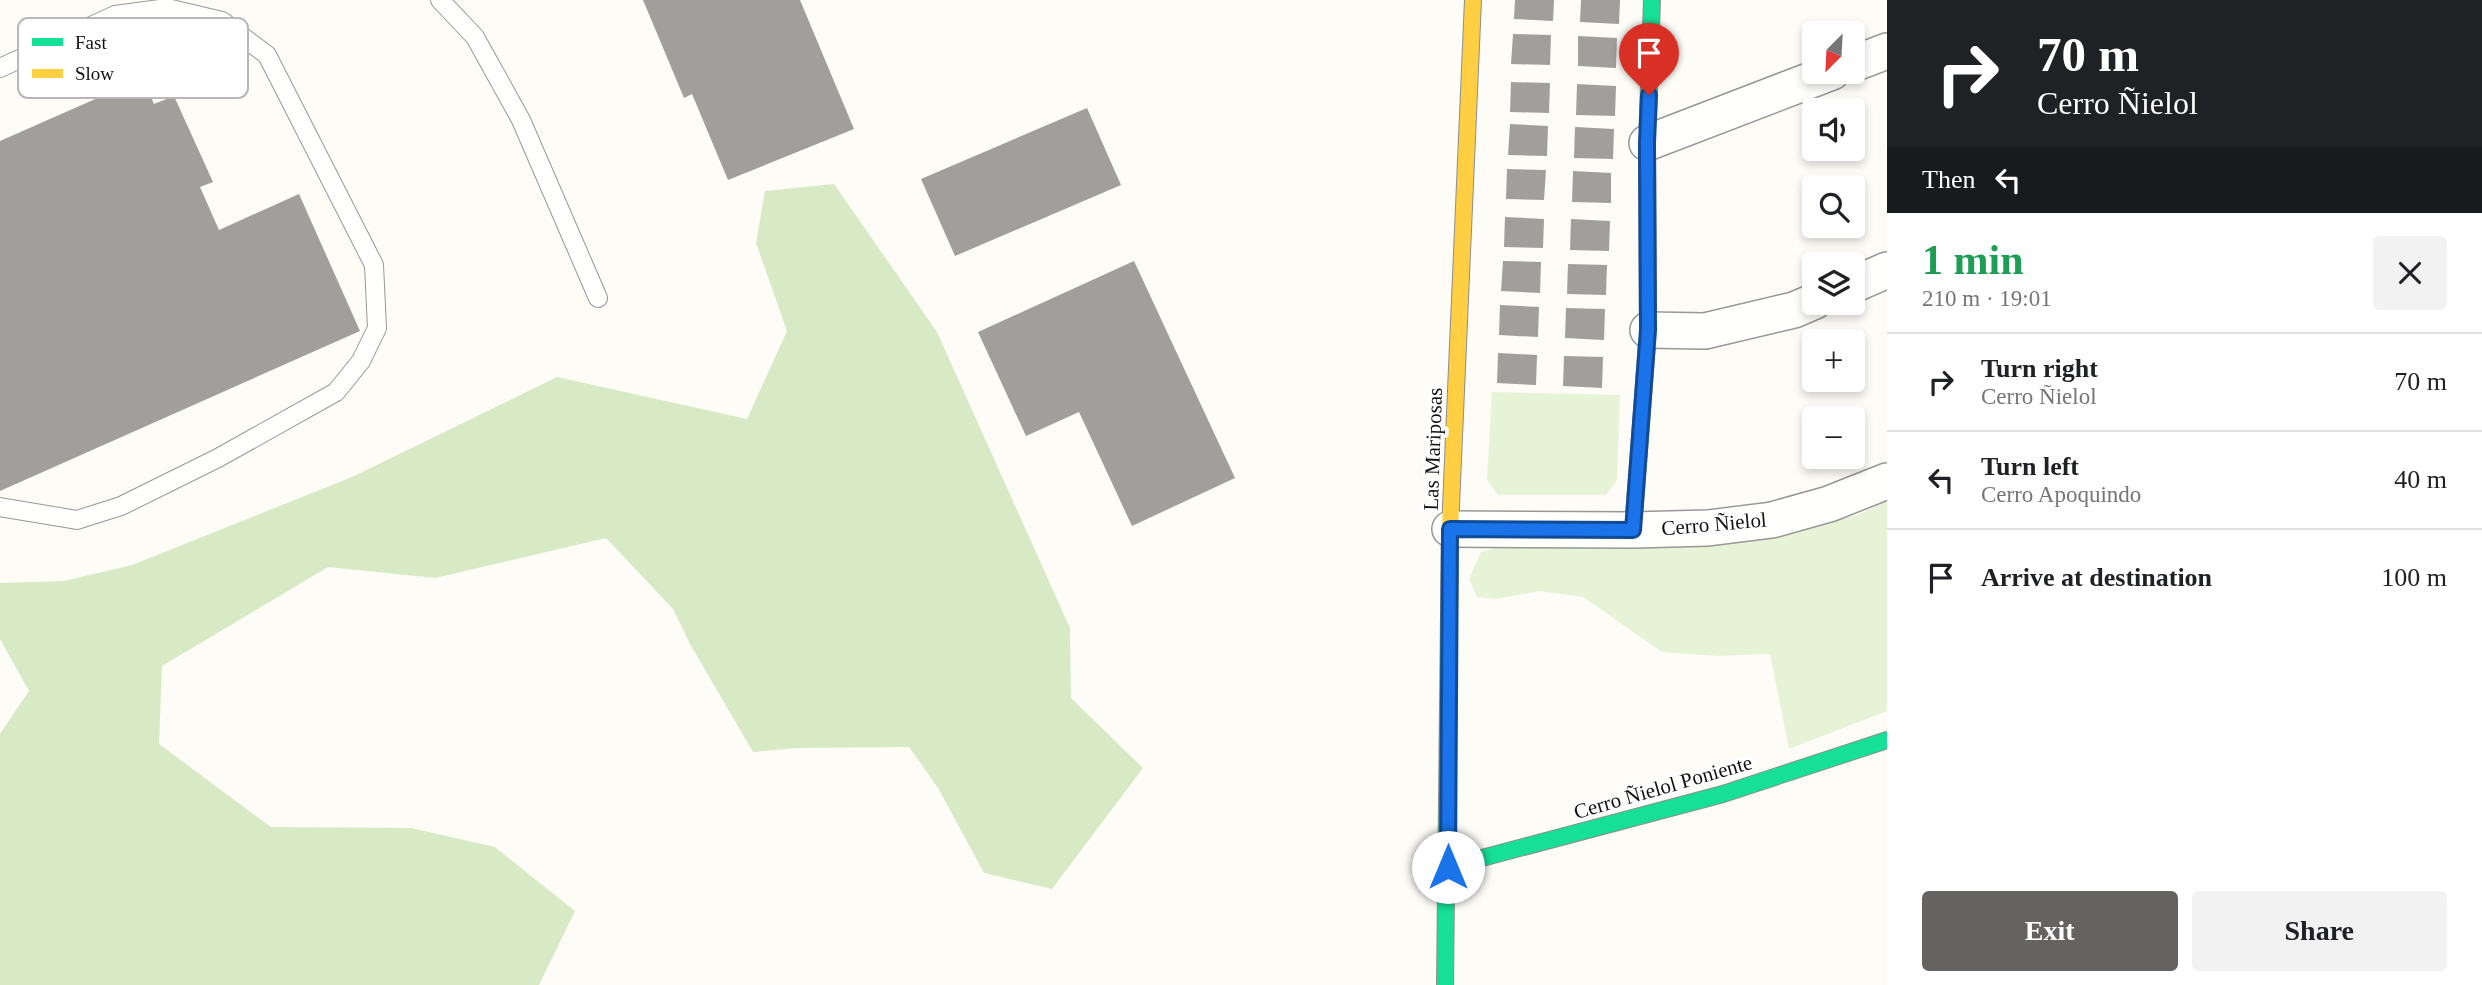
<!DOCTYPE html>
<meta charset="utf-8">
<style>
body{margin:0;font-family:Georgia,serif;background:#f2f2f2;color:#202124;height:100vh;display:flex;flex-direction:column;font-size:26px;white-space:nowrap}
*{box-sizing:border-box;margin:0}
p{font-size:23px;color:#757577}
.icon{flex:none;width:38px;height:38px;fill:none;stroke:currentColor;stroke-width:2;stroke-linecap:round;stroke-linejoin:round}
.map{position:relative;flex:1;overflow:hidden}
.drawer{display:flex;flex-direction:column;background:#fff;width:595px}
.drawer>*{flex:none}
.banner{background:#202124;color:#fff;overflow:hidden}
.needle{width:46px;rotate:204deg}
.tools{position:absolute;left:1802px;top:21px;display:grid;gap:14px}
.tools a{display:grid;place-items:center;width:63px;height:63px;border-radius:7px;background:#fff;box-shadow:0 4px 10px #0003;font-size:35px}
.pin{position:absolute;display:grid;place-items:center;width:60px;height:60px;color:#fff;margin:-72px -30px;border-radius:50% 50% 50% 0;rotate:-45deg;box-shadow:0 0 7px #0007}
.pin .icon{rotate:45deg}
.me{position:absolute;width:77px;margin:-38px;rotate:0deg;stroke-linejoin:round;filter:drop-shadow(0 0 5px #0008)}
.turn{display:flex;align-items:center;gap:24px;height:147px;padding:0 35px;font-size:32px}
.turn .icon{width:91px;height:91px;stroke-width:2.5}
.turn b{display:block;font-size:49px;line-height:60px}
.then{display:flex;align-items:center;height:66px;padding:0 35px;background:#0003;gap:14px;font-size:26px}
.round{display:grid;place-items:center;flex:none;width:74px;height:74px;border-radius:7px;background:#f2f2f2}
.overview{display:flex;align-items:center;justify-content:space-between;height:119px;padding:0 35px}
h1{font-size:42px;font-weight:700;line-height:52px;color:#1e9e55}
.cta{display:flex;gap:14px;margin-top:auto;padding:14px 35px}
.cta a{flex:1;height:80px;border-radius:7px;background:#646362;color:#fff;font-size:28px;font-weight:700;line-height:80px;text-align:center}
.cta a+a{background:#f2f2f2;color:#202124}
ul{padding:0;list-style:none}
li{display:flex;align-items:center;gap:21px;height:98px;padding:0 35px;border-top:2px solid #e0e0e0}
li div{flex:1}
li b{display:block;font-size:26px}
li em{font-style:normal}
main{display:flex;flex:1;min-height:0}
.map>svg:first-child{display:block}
.green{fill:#e7f3d7}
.forest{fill:#d8eac5}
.building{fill:#a19f9c}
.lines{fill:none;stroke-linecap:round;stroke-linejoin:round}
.lane-casing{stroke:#979795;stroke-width:20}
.street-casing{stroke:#979795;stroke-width:38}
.fast-casing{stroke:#8e8d8b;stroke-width:18}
.slow-casing{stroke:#8e8d8b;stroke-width:18}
.lane{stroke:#fffffe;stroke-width:18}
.street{stroke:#fffffe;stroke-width:35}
.fast{stroke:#16e098;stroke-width:16}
.slow{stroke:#ffcf43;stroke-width:16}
.route-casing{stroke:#114b97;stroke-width:18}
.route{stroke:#1a73e8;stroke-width:12}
.labels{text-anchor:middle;stroke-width:7;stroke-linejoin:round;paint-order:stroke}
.street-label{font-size:21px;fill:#111;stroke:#fff}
.key{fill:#fff;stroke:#b8b8b8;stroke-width:2}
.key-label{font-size:19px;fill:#111}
</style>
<main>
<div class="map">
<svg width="1887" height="985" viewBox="0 0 1887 985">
<rect width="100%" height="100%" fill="#fdfcf7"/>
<!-- green -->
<path class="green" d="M1492 392 1620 395 1617 480 1606 495H1498L1487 480Z
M1887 501V711L1789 749 1770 654 1718 656 1662 652 1583 597 1539 591 1496 599 1477 597 1469 579 1481 552 1503 546 1795 529 1858 515Z"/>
<!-- forest -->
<path class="forest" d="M834 184 937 332 1070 628 1071 698 1143 768 1052 889 984 873 938 788 909 747 797 748 753 752 690 644 673 609 606 538 435 578 328 567 162 666 159 744 271 827 411 828 495 847 575 911 539 985H0V734L29 691 0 639V583L64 581 132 565 352 477 557 377 747 419 787 331 756 243 765 191Z"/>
<!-- building -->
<path class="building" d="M643 0H800L854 129 728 180 692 94 684 98Z
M1515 0H1554L1553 21 1514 19Z
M1581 0H1620L1619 24 1580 22Z
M1513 34 1551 35 1550 65 1511 64Z
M1578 36 1617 38 1616 68 1578 66Z
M143 78 154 104 174 96 213 182 200 187 219 230 299 194 360 331 0 491V141Z
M1511 82 1550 83 1549 113 1510 112Z
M1577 84 1616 86 1615 116 1576 115Z
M1087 108 1121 185 955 256 921 179Z
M1510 124 1548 126 1547 156 1508 155Z
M1575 127 1614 129 1613 159 1574 158Z
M1507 169 1546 170 1544 200 1506 199Z
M1573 171 1611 173V203L1572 202Z
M1505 217 1544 219 1543 248 1504 247Z
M1571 219 1610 221 1609 251 1570 250Z
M1134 261 1235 478 1132 526 1079 412 1026 436 978 332Z
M1503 261 1541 262 1540 293 1501 291Z
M1568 264 1607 265 1606 295 1567 294Z
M1500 305 1539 307 1538 337 1499 335Z
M1566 308 1605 309 1604 340 1565 338Z
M1498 353 1537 355 1536 385 1497 383Z
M1564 356 1603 357 1602 388 1563 386Z"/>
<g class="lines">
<defs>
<path id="lane" d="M440 0 475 37 521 120 598 298
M0 68 115 15 167 8 222 21 267 55 374 265 377 328 361 361 336 392 218 458 121 506 77 520 0 507"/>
<path id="street" d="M1853 64 1887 51
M1647 143 1832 72
M1853 285 1887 270
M1648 330 1705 331 1794 310 1815 301
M1450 529 1633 530 1708 528 1772 520 1829 504 1887 481"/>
<path id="fast" d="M1633 530 1648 330 1647 143 1652 0
M1448 867 1723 794 1887 740
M1445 985 1449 614"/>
<path id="slow" d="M1449 614 1450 529 1473 0"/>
</defs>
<!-- lane casing -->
<use href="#lane" class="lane-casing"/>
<!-- street casing -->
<use href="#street" class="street-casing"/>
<!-- fast casing -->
<use href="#fast" class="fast-casing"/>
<!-- slow casing -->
<use href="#slow" class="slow-casing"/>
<!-- lane -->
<use href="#lane" class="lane"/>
<!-- street -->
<use href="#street" class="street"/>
<!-- fast -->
<use href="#fast" class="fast"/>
<!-- slow -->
<use href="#slow" class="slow"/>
</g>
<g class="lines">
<defs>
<path id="route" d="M1448 867 1450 529 1633 530 1648 330 1647 143 1649 95"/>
</defs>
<!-- route casing -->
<use href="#route" class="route-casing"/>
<!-- route -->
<use href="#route" class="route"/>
</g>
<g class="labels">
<!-- street labels -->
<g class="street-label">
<text transform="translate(1433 449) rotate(-88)" y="7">Las Mariposas</text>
<text transform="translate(1714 524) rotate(-5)" y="7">Cerro Ñielol</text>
<text transform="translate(1663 787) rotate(-16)" y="7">Cerro Ñielol Poniente</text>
</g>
</g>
<!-- legend -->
<rect x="18" y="18" width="230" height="80" rx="10" class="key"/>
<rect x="32" y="38" width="31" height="8" fill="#16e098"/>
<rect x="32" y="69" width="31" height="9" fill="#ffcf43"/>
<g class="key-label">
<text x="75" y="49">Fast</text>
<text x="75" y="80">Slow</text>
</g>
</svg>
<div class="tools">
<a><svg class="needle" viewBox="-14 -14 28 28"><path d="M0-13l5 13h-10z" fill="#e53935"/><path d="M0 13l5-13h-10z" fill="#757577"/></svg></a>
<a><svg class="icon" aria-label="sound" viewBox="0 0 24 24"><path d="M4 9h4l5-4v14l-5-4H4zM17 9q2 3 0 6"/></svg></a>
<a><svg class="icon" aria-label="search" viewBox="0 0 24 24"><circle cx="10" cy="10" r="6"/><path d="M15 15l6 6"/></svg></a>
<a><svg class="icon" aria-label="layers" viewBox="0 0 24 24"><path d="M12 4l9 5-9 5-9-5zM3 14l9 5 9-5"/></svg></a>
<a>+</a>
<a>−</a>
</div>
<div class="pin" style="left:1649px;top:95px;background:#d93025"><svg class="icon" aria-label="arrive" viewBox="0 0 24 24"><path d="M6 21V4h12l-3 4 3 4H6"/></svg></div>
<svg class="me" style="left:1448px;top:867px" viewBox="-20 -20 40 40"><circle r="19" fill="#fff"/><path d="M0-13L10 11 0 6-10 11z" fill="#1a73e8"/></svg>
</div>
<section class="drawer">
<div class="banner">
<div class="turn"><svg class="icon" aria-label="right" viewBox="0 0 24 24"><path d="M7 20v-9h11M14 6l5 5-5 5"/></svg><div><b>70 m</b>Cerro Ñielol</div></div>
<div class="then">Then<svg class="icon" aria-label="left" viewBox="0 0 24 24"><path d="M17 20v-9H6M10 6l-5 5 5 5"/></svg></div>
</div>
<div class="overview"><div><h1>1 min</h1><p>210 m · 19:01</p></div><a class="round"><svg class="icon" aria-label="close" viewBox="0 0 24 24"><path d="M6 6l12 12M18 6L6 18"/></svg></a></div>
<ul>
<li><svg class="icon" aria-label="right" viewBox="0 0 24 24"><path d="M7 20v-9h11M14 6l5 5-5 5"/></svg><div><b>Turn right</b><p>Cerro Ñielol</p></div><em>70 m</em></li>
<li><svg class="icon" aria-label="left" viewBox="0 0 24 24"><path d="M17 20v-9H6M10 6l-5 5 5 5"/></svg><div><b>Turn left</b><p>Cerro Apoquindo</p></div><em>40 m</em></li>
<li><svg class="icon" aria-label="arrive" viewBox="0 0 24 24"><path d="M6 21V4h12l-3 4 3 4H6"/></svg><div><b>Arrive at destination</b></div><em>100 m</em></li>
</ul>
<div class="cta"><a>Exit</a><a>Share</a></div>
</section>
</main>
